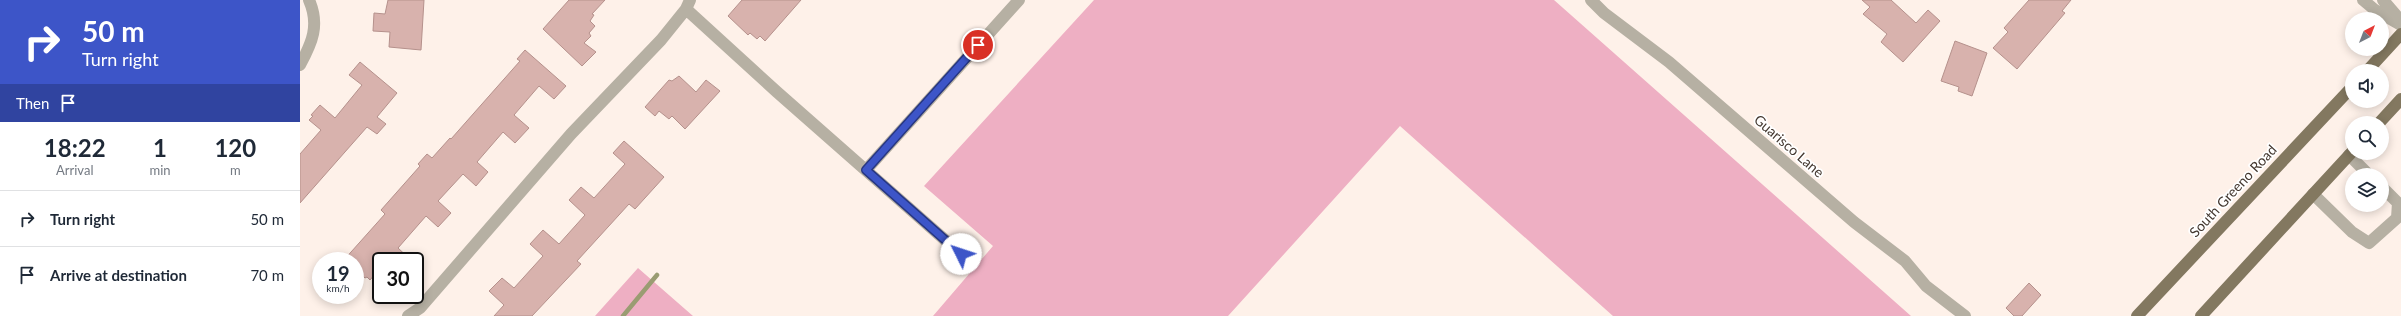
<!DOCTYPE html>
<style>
body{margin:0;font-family:Lato,sans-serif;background:#f2f2f3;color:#1f2937;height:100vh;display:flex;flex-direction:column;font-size:15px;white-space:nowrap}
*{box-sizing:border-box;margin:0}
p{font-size:13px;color:#747a83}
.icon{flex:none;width:22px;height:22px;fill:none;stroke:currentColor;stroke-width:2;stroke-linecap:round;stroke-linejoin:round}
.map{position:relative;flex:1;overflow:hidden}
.sheet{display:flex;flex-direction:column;background:#fff;width:300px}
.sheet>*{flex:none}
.top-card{background:#3d55c8;color:#fff;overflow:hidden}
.needle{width:26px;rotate:42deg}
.buttons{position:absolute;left:2045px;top:12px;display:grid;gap:8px}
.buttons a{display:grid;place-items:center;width:44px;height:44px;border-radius:50%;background:#fff;box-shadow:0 2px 10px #0003;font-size:20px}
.speed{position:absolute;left:12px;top:252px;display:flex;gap:8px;font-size:20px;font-weight:700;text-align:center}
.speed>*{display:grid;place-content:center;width:52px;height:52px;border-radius:50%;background:#fff;box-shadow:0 2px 10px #0003;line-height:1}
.speed small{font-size:10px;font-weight:400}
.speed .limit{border:2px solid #111;border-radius:6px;background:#fff;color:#111}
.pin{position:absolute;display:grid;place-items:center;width:34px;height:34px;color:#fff;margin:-17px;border:2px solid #fff;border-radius:50%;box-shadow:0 1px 4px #0007}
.me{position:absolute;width:44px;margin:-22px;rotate:311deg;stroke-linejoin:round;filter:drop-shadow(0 0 3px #0008)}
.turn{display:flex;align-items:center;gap:14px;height:84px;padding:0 16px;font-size:18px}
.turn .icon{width:52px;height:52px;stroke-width:2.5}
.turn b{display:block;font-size:28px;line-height:34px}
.then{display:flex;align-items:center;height:38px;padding:0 16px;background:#0003;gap:8px;font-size:15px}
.eta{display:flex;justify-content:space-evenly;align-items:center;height:68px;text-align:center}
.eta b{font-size:24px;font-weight:700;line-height:28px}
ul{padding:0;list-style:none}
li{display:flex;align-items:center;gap:12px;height:56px;padding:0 16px;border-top:1px solid #e0e1e3}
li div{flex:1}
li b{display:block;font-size:15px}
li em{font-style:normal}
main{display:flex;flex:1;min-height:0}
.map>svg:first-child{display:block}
.forest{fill:#eeafc3}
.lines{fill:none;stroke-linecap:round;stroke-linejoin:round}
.stream{stroke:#9a9c72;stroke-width:4.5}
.building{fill:#d8b2ad;stroke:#b5918c}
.minor{stroke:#b6b0a3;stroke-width:12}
.major{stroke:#837860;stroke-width:12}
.route-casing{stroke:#283782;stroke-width:10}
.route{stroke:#3d55c8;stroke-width:7}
.labels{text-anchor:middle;stroke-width:3.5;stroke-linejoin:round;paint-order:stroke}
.street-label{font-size:14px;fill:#43372f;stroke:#fff}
</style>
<main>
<section class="sheet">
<div class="top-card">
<div class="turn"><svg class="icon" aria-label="right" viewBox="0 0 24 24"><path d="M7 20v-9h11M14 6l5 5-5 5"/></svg><div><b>50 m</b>Turn right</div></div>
<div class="then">Then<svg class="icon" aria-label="arrive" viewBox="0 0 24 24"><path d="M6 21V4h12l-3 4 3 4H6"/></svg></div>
</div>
<div class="eta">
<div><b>18:22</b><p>Arrival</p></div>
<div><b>1</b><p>min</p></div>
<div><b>120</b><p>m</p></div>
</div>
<ul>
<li><svg class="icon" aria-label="right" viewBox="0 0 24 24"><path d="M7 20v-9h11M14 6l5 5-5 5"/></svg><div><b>Turn right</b></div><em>50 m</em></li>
<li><svg class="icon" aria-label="arrive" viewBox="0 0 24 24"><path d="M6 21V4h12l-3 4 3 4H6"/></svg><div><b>Arrive at destination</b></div><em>70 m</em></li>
</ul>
</section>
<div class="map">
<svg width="2101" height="316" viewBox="0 0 2101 316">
<rect width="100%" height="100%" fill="#fef1e9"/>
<!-- forest -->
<path class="forest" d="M794 0H1254L1611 316H1313L1100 126 928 316H633L693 246 624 186Z
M338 268 393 316H295Z"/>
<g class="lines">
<!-- stream -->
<path class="stream" d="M323 316 357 275"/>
</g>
<!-- building -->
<path class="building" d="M88 0H124L121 50 89 47 90 32 73 31 74 13 85 14Z
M269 0H305L292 14 294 15 290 21 295 26 289 33 291 36 284 43 296 52 282 66 243 29Z
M442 0H501L465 41 460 36 457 39 450 33 448 35 428 16Z
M1562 0H1591L1616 23 1628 10 1640 21 1603 62 1581 42 1587 34 1563 14 1570 7Z
M1729 0H1771L1762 11 1765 13 1717 69 1693 48 1708 32 1704 28Z
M1655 41 1687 53 1672 96 1658 91 1659 87 1641 81Z
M225 50 266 86 254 99 239 86 214 115 229 128 215 143 203 132 177 162 188 172 176 186 163 174 138 201 151 213 138 227 126 216 98 248 112 261H81V267L70 280 67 277 65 278 55 269V261H43L85 214 81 210 120 166 118 164 127 154 132 158 150 138 151 139 220 61 217 59Z
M60 62 97 93 77 117 86 124 77 134 67 127 0 203V154L21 130 9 120 13 116 11 115 20 105 35 118 62 85 49 75Z
M379 76 396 92 406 80 420 91 385 129 372 116 369 119 359 111 355 116 345 107 369 80 372 81Z
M324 141 364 177 335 209 329 204 277 261 281 264 232 316H194L204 305 189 291 202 278 214 288 243 256 230 244 243 230 259 244 285 215 269 200 281 187 294 198 325 164 313 153Z
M1729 283 1741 295 1722 316H1714L1706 308Z"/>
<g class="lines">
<!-- minor -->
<path class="minor" d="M1291 0 1304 13 1369 62 1554 222 1605 261 1626 286 1665 316
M2063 0 2075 10 2101 25
M2083 0 2101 21
M386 9 477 92 661 254
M0 65C12 43 20 25 9 0
M2049 155 2069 175
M566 170 719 0
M2013 194 2052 232 2069 243 2097 218 2098 203 2082 187
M108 316 120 308 271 134 361 40 386 9 390 0"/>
<!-- major -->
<path class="major" d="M2067 71 2101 34
M2079 123 2101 99
M1837 316 2052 87
M1901 316 2052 152"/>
</g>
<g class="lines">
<defs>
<path id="route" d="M661 254 566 170 678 45"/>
</defs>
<!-- route casing -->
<use href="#route" class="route-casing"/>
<!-- route -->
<use href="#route" class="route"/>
</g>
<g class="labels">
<!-- street labels -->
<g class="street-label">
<text transform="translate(1489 146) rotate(41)" y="5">Guarisco Lane</text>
<text transform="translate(1933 191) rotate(-47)" y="5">South Greeno Road</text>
</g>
</g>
</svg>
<div class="buttons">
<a><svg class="needle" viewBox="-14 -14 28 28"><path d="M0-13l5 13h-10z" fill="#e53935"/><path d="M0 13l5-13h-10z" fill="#747a83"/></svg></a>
<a><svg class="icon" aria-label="sound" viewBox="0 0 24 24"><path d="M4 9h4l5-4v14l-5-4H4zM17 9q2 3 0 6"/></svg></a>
<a><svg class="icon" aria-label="search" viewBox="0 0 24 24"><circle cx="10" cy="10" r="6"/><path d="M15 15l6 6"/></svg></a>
<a><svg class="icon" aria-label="layers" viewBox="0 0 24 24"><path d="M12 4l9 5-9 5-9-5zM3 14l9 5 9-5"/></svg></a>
</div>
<div class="speed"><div>19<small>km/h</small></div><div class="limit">30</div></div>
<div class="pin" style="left:678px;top:45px;background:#d93025"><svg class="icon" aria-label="arrive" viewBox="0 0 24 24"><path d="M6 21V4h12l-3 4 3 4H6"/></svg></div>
<svg class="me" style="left:661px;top:254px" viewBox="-20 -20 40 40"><circle r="19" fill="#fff"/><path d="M0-13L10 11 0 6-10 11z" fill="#3d55c8"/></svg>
</div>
</main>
